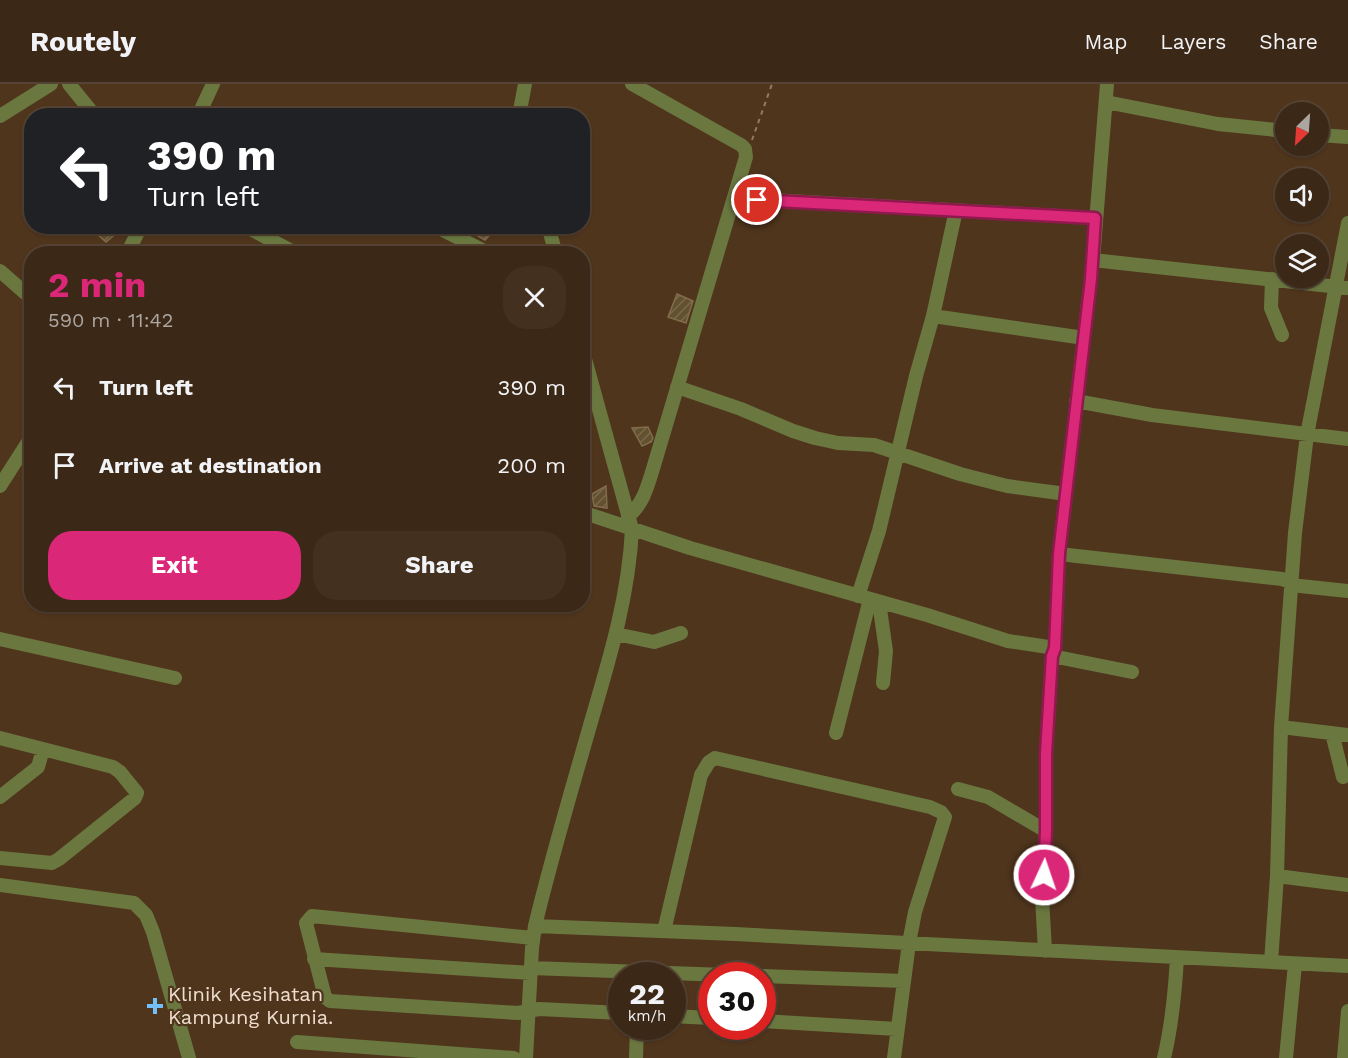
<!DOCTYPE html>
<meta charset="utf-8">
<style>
body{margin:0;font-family:"Work Sans",sans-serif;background:#43301f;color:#f1f3f6;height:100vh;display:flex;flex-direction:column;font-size:22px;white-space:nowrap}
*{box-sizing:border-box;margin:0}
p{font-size:20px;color:#aca6a1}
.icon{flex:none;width:33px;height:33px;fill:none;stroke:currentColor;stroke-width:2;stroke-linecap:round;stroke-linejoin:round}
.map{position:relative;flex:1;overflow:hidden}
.details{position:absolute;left:24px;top:162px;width:566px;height:366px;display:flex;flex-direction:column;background:#3c2816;border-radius:24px;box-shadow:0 2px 4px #0004,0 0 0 2px #554435}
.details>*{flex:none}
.guide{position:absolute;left:24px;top:24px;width:566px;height:126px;border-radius:24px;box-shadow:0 2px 4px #0004,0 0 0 2px #554435;background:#202124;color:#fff;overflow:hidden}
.needle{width:39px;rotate:205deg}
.fabs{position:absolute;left:1275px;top:18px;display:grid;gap:12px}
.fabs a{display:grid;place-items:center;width:54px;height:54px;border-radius:50%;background:#3c2816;box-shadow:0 2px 4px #0004,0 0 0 2px #554435;font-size:30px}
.speed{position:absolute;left:608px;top:878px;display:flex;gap:12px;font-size:30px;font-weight:700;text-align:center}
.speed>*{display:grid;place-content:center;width:78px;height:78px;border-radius:50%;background:#3c2816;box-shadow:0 2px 4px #0004,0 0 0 2px #554435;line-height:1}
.speed small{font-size:15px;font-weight:400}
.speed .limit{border:9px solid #d22;background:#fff;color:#111}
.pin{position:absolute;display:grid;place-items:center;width:51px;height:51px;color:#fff;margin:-26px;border:3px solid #fff;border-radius:50%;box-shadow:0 2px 6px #0007}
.me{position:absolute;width:66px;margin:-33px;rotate:3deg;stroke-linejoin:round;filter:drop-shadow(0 0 4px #0008)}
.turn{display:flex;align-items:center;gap:21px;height:126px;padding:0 24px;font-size:27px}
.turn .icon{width:78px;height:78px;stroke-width:2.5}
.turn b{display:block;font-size:42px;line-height:51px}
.round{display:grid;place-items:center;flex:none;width:63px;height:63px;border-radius:24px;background:#43301f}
.overview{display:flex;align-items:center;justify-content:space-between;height:102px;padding:0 24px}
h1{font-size:36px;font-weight:700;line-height:45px;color:#db2777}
.cta{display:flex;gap:12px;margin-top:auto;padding:12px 24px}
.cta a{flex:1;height:69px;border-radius:24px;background:#db2777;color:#fff;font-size:24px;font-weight:700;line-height:69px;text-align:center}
.cta a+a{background:#43301f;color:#f1f3f6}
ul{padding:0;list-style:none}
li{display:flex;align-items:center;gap:18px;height:78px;padding:0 24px}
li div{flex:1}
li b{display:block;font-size:22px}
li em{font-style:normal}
header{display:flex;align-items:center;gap:36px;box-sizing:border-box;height:84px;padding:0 30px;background:#3c2816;border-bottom:2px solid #554435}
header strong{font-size:28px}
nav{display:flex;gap:33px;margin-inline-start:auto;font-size:21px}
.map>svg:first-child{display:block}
.building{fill:url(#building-hatch);stroke:#816d4c;stroke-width:1.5}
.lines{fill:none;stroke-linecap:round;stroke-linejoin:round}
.path{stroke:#917a66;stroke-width:2;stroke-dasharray:4.5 4.5;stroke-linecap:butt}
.minor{stroke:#6a7840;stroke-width:14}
.route-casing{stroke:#8e194d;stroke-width:15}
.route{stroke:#db2777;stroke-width:10}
.poi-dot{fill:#74c0f6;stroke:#50351d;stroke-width:2}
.labels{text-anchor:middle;stroke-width:4.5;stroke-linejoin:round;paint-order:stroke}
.poi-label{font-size:20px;fill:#efded0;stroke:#50351d;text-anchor:start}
</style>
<header>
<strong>Routely</strong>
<nav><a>Map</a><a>Layers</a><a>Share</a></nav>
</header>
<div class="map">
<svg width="1348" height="974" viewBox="0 0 1348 974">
<defs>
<pattern id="building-hatch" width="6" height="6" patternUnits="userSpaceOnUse" patternTransform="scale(1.5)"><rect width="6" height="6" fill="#62502f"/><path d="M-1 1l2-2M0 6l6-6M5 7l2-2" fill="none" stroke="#79694c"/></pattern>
</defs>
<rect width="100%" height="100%" fill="#50351d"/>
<!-- building -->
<path class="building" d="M106 142H125L106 158 97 150Z
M461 142H498L485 156Z
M677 210 693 217 686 239 668 233Z
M648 343 653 354 651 358 642 362 632 344Z
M606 402 607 424 594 422 592 410Z"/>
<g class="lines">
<!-- path -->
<path class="path" d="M752 56 772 0"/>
<!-- minor -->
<path class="minor" d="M69 0 95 32
M1106 18 1218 40 1286 47
M0 32 51 0
M198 32 213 0
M519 32 525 0
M1318 51 1348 53
M735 114 1095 134
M245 142 297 170
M435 142 490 170
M548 142 556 170
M127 170 141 142
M1093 176 1348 204
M0 187 32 215
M1272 195 1271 224 1282 251
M933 232 1084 254
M677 303 741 325 793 347 815 354 838 359 874 361 960 390 1007 402 1066 410
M1076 317 1152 331 1348 355
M0 402 32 352
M582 428 690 464 927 531 1008 557 1055 564
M628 432C642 422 647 404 652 388L746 73 745 65 741 61 632 0
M1059 470 1282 495 1300 502 1348 507
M858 512 879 447 916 292 933 232 956 126
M879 518 886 567 883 599
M616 550 654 558 681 549
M0 555 175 594
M1052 572 1132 588
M1281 643 1348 651
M836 649 870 515
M1332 649 1343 693
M0 654 113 683 120 688 137 709 135 714 59 775 52 779 0 774
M958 705 988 713 1046 747
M0 713 38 683 43 665
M1277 792 1348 801
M0 801 134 819 146 831 153 848 189 974
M535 842 735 850 1348 882
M664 847 701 691 709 678 715 674 930 723 941 728 945 733 915 828 909 859 894 974
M533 854 312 832 306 839 325 913 330 917 518 929 539 925 621 929
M1045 867 1042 813 1046 747V669L1052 572 1055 564 1059 470 1093 176 1107 0
M314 875 531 889
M1271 878 1277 792 1281 643 1295 449 1307 351 1348 139
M531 884 725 891
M762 892 904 897
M672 932 711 934
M762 937 897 945
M297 958 514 974
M526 974 532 864 535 842C552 771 573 701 593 631 611 570 629 509 632 445L582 264
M636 974 637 942
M1164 974C1172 941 1175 908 1177 874
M1286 974 1295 880
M1344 974 1348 927"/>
</g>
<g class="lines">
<defs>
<path id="route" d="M757 116 1095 134 1091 195 1059 470 1055 564 1052 572 1046 669V747L1044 791"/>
</defs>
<!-- route casing -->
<use href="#route" class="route-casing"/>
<!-- route -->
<use href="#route" class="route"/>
</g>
<!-- markers -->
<path class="poi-dot" d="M152 913h6v6h6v6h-6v6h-6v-6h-6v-6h6z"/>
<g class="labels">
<!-- poi labels -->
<g class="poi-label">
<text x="168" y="917">Klinik Kesihatan<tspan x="168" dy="23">Kampung Kurnia.</tspan></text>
</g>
</g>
</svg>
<div class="fabs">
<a><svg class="needle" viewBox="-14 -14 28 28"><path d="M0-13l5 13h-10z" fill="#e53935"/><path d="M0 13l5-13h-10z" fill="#aca6a1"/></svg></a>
<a><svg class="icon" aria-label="sound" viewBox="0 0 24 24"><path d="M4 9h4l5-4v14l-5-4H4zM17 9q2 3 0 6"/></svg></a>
<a><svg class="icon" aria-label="layers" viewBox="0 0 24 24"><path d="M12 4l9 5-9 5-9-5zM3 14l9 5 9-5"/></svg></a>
</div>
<div class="speed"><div>22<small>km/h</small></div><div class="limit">30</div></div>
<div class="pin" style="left:757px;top:116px;background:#d93025"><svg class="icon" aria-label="arrive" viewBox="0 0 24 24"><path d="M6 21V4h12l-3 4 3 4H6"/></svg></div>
<svg class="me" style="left:1044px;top:791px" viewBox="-20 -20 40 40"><circle r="17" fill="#db2777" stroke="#fff" stroke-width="3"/><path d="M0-11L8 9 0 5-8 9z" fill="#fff"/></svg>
<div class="guide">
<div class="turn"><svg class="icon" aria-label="left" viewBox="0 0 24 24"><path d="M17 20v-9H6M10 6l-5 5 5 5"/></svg><div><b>390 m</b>Turn left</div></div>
</div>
<section class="details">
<div class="overview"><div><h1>2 min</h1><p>590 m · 11:42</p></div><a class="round"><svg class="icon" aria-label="close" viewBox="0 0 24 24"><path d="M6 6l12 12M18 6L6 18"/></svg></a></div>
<ul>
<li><svg class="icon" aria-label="left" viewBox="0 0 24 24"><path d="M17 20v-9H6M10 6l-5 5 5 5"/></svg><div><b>Turn left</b></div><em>390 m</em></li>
<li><svg class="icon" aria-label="arrive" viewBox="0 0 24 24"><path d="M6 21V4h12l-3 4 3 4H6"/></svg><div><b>Arrive at destination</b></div><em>200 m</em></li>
</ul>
<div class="cta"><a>Exit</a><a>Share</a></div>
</section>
</div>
